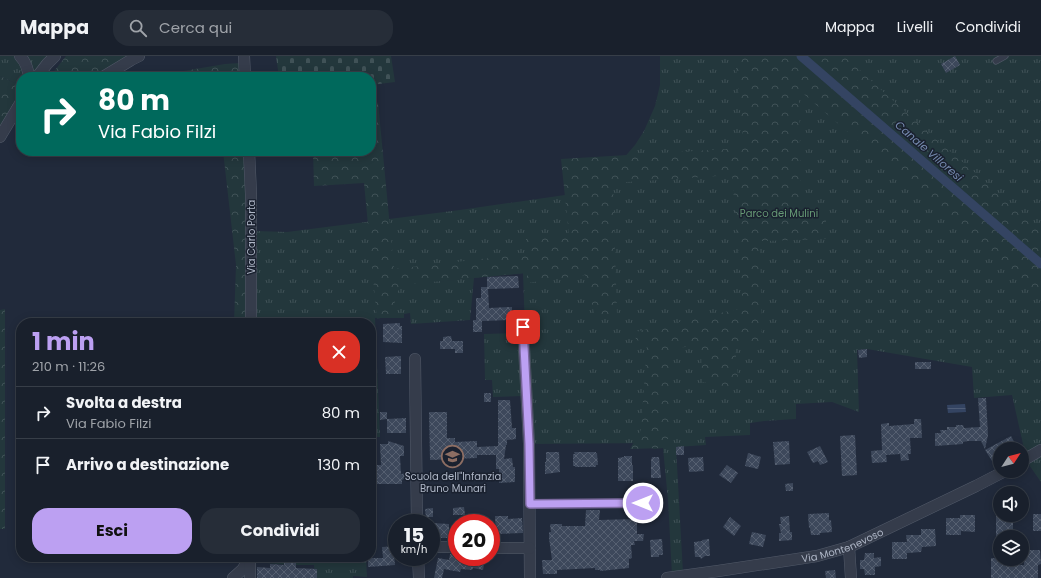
<!DOCTYPE html>
<html lang="it">
<meta charset="utf-8">
<style>
body{margin:0;font-family:Poppins,sans-serif;background:#262d38;color:#f1f3f6;height:100vh;display:flex;flex-direction:column;font-size:15px;white-space:nowrap}
*{box-sizing:border-box;margin:0}
p{font-size:13px;color:#9fa3a9}
.icon{flex:none;width:22px;height:22px;fill:none;stroke:currentColor;stroke-width:2;stroke-linecap:round;stroke-linejoin:round}
.map{position:relative;flex:1;overflow:hidden}
.drawer{position:absolute;left:16px;top:262px;width:360px;height:244px;display:flex;flex-direction:column;background:#19202c;border-radius:16px;box-shadow:0 2px 10px #0003,0 0 0 1px #373e48}
.drawer>*{flex:none}
.guide{position:absolute;left:16px;top:16px;width:360px;height:84px;border-radius:16px;box-shadow:0 2px 10px #0003,0 0 0 1px #373e48;background:#00695c;color:#fff;overflow:hidden}
.needle{width:26px;rotate:54deg}
.fabs{position:absolute;left:993px;top:386px;display:grid;gap:8px}
.fabs a{display:grid;place-items:center;width:36px;height:36px;border-radius:50%;background:#19202c;box-shadow:0 2px 10px #0003,0 0 0 1px #373e48;font-size:20px}
.speed{position:absolute;left:388px;top:458px;display:flex;gap:8px;font-size:20px;font-weight:700;text-align:center}
.speed>*{display:grid;place-content:center;width:52px;height:52px;border-radius:50%;background:#19202c;box-shadow:0 2px 10px #0003,0 0 0 1px #373e48;line-height:1}
.speed small{font-size:10px;font-weight:400}
.speed .limit{border:6px solid #d22;background:#fff;color:#111}
.pin{position:absolute;display:grid;place-items:center;width:34px;height:34px;color:#fff;margin:-17px;border-radius:8px;box-shadow:0 2px 6px #0006}
.me{position:absolute;width:44px;margin:-22px;rotate:270deg;stroke-linejoin:round;filter:drop-shadow(0 0 3px #0008)}
.turn{display:flex;align-items:center;gap:14px;height:84px;padding:0 16px;font-size:18px}
.turn .icon{width:52px;height:52px;stroke-width:2.5}
.turn b{display:block;font-size:28px;line-height:34px}
.round{display:grid;place-items:center;flex:none;width:42px;height:42px;border-radius:16px;background:#262d38}
.overview{display:flex;align-items:center;justify-content:space-between;height:68px;padding:0 16px}
h1{font-size:24px;font-weight:700;line-height:30px;color:#bca0f2}
.primary-button{display:flex;gap:8px;margin-top:auto;padding:8px 16px}
.primary-button a{flex:1;height:46px;border-radius:16px;background:#bca0f2;color:#111;font-size:16px;font-weight:700;line-height:46px;text-align:center}
.primary-button a+a{background:#262d38;color:#f1f3f6}
ul{padding:0;list-style:none}
li{display:flex;align-items:center;gap:12px;height:52px;padding:0 16px;border-top:1px solid #373e48}
li div{flex:1}
li b{display:block;font-size:15px}
li em{font-style:normal}
header{display:flex;align-items:center;gap:24px;box-sizing:border-box;height:56px;padding:0 20px;background:#19202c;border-bottom:1px solid #373e48}
header strong{font-size:19px}
nav{display:flex;gap:22px;margin-inline-start:auto;font-size:14px}
.search{width:280px;height:36px;background:#262d38;display:flex;align-items:center;gap:10px;box-sizing:border-box;padding:0 14px;border-radius:16px;color:#9fa3a9;font-size:15px}
.map>svg:first-child{display:block}
.grass{fill:url(#grass-tufts)}
.forest{fill:url(#forest-crowns)}
.cemetery{fill:url(#cemetery-stones)}
.water{fill:url(#water-rules)}
.lines{fill:none;stroke-linecap:round;stroke-linejoin:round}
.canal{stroke:#344462;stroke-width:9}
.building{fill:url(#building-cross-hatch)}
.service-casing{stroke:#525a69;stroke-width:7}
.minor-casing{stroke:#525a69;stroke-width:12}
.service{stroke:#353c4b;stroke-width:5.5}
.minor{stroke:#353c4b;stroke-width:11}
.route-casing{stroke:#7a689d;stroke-width:10}
.route{stroke:#bca0f2;stroke-width:7}
.labels{text-anchor:middle;stroke-width:3;stroke-linejoin:round;paint-order:stroke}
.park-label{font-size:10px;fill:#669975;stroke:#1a212f}
.street-label{font-size:10px;fill:#afb7c7;stroke:#1a212f}
.poi-label{font-size:10px;fill:#afb7c7;stroke:#1a212f}
.water-label{font-size:11px;font-style:italic;fill:#768bb0;stroke:#1a212f}
</style>
<header>
<strong>Mappa</strong>
<div class="search"><svg class="icon" aria-label="search" viewBox="0 0 24 24"><circle cx="10" cy="10" r="6"/><path d="M15 15l6 6"/></svg>Cerca qui</div>
<nav><a>Mappa</a><a>Livelli</a><a>Condividi</a></nav>
</header>
<div class="map">
<svg width="1041" height="522" viewBox="0 0 1041 522">
<defs>
<pattern id="grass-tufts" width="24" height="20" patternUnits="userSpaceOnUse"><rect width="24" height="20" fill="#23373c"/><path d="M3 7l-1-3M5 7V3M7 7l1-3M15 17l-1-3M17 17v-4M19 17l1-3" fill="none" stroke="#405257"/></pattern>
<pattern id="forest-crowns" width="20" height="18" patternUnits="userSpaceOnUse"><rect width="20" height="18" fill="#23373c"/><path d="M2 6a3 3 0 1 1 6 0M12 15a3 3 0 1 1 6 0" fill="none" stroke="#405257"/></pattern>
<pattern id="cemetery-stones" width="16" height="16" patternUnits="userSpaceOnUse"><rect width="16" height="16" fill="#23373c"/><path d="M2 7V4a2 2 0 0 1 4 0v3zM10 15v-3a2 2 0 0 1 4 0v3z" fill="#405257"/></pattern>
<pattern id="water-rules" width="6" height="5" patternUnits="userSpaceOnUse"><rect width="6" height="5" fill="#344462"/><path d="M0 2.5h6" fill="none" stroke="#4f5d77"/></pattern>
<pattern id="building-cross-hatch" width="8" height="8" patternUnits="userSpaceOnUse"><rect width="8" height="8" fill="#3d485b"/><path d="M0 0l8 8M0 8l8-8" fill="none" stroke="#566071"/></pattern>
</defs>
<rect width="100%" height="100%" fill="#212a3b"/>
<!-- grass -->
<path class="grass" d="M0 0H16L26 21H21V30L0 20Z
M27 0H51L34 19 32 9Z
M660 0H1041V426L1027 406 1012 339 974 342 972 311 867 293 857 294 859 356 832 346 796 348V363L764 365 750 367V379L705 381 706 389 676 391 683 517 672 519 668 444 663 392 653 393V387L529 388 523 217 404 229 474 222 470 264 411 268 410 257 404 258V262H375L380 381H371V267H255L256 175 287 176 460 154 565 139 578 134 622 104 635 89 644 75 655 50 660 29Z
M519 277 523 340 493 341 492 324H485L484 278Z
M253 501H366L367 521 353 520V522H315L314 509H291L253 506Z"/>
<!-- forest -->
<path class="forest" d="M66 0H129L103 21H47L52 18Z
M735 0H844L921 70 1041 174V242L799 34 801 157H826V183L760 185 762 290H735L739 333 702 326 701 290 670 292 669 383H664L663 392 630 393 641 374 647 287 636 284 635 276 743 252 732 119 613 127 617 259 595 261 585 219 527 227V217L400 229 391 259 377 263 364 127 314 130 313 95H343L350 99 352 95H371V58L378 46 394 213 526 198V181L569 179 561 103 744 92Z
M240 7V21H153L154 20 225 8Z
M0 20 21 30V63L6 65 0 74Z
M223 95H244L247 161 245 267H234L236 209Z
M5 253V473H0V254Z"/>
<!-- cemetery -->
<path class="cemetery" d="M276 0H391L395 26 371 29V21H279Z"/>
<!-- water -->
<path class="water" d="M965 348 966 356 948 357 947 349Z"/>
<g class="lines">
<!-- canal -->
<path class="canal" d="M801 0 1041 208"/>
</g>
<!-- building -->
<path class="building" d="M955 0 960 9 946 17 941 8Z
M518 220 519 232 488 233 489 252 512 251V264L482 265V276H473V264H476V242H481V231H487V221Z
M400 267V270H402V287L383 286V268Z
M451 280 452 285H463V297H455V293H440V285H443V281Z
M867 293V301L859 302 858 294Z
M401 300V318H386L385 301Z
M915 306H931V313H915Z
M484 337H491V346H484Z
M978 342H986L988 379 985 393 981 385H968L963 386V388L935 390V377H941L940 374H947V371H956V369H963L964 372 980 371Z
M498 344H510L512 372H516V383L507 384V389H506L504 403 512 402 513 411H515V426L499 427V413H496V399H477V402L430 404 429 356H447V382H455V386L477 385V391L498 390Z
M380 356H387V363L406 362V377H387V363L380 364Z
M914 363H921L922 382H910L911 398H908L909 404 901 405 900 398 886 399 887 406 872 407 871 395 882 394 881 368 889 367V370L914 368Z
M855 379 857 419 842 420 840 380Z
M1011 380 1018 393H1000V401L992 405 985 394Z
M388 385 404 390V400H400L401 418 409 417V420L402 424V428H371V409H381L380 388H388Z
M789 385 790 408 775 409 773 386Z
M684 390V399H676V391Z
M820 390 828 406 820 409 818 405 813 407 807 396Z
M546 396H559L560 416 545 418V406H546Z
M574 396H596V397H597L598 409H596V411H575V410H573V398H575Z
M748 397 761 401 758 413 745 410Z
M624 400H632V409H633V425H618V402L624 401Z
M652 401H659L661 422H651V405Z
M703 401 704 415 689 416 688 402Z
M727 409 738 417 731 427 719 419Z
M793 427V435H786L785 428Z
M464 451 465 459H453V452Z
M433 452V461H426L425 453Z
M586 454H600L599 464 637 463V478H644L643 485H634L635 489H631L632 502 629 503V512L600 515V514H595V512L557 514V518H543L542 504H552L549 482V476H551L550 469 551 468H562V470H585Z
M829 457V464H831L832 476 820 477V479H811L810 472H809L808 458Z
M1033 458H1041V475H1033Z
M960 459H975V476L961 475V479H946V462H960Z
M996 459H1013V480L996 481Z
M495 460H508V463L522 462 523 477 496 478Z
M789 460 790 476H792V484L779 485V477H781L779 468H781L780 461Z
M730 461 741 470 734 480 723 471Z
M431 467 449 468V482H431Z
M921 473H935L936 490 922 491 921 496 907 497V503H892V486H907L906 479H921Z
M752 476 766 479 763 491 749 488Z
M662 483 663 499H659V501H651L650 484Z
M709 483 710 500H705L701 503 700 501H695L694 486 702 485V484Z
M397 490V497L394 498 395 509 368 511V502H383L382 491Z
M1024 494H1040L1041 508 1038 509V522H991V502L1008 503V509H1024Z
M865 497H874V502L881 501V510L875 511V519H865L864 513H860V504H864Z
M450 498H457V501H473L485 503 483 514 473 512 472 514 461 513 460 516 444 513 442 522H434L438 502 449 504Z
M284 501H296V512L317 513V522H257V511L270 512V508L284 509Z
M835 514 836 522H826L825 515Z"/>
<g class="lines">
<defs>
<path id="service" d="M996 5 1005 0
M530 448 643 447"/>
<g id="minor">
<path d="M20 0C26 6 28 13 29 21"/>
<path d="M244 0 245 21"/>
<path d="M37 21 47 8 55 0"/>
<path d="M103 21 131 4 139 0"/>
<path d="M0 81 21 46"/>
<path d="M249 95 251 138V267"/>
<path d="M523 271 529 388 530 522"/>
<path d="M415 303 417 467"/>
<path d="M1022 405 1041 394"/>
<path d="M431 491H457"/>
<path d="M849 491 851 522"/>
<path d="M491 492H530"/>
<path d="M418 501 419 522"/>
<path d="M233 522 243 513 249 501"/>
<path d="M250 522V503"/>
<path id="s1" d="M667 522 718 515 817 500 849 491 976 430 1005 415"/>
</g>
</defs>
<!-- service casing -->
<use href="#service" class="service-casing"/>
<!-- minor casing -->
<use href="#minor" class="minor-casing"/>
<!-- service -->
<use href="#service" class="service"/>
<!-- minor -->
<use href="#minor" class="minor"/>
</g>
<g class="lines">
<defs>
<path id="route" d="M523 271 529 388 530 448 643 447"/>
</defs>
<!-- route casing -->
<use href="#route" class="route-casing"/>
<!-- route -->
<use href="#route" class="route"/>
</g>
<!-- icons -->
<defs>
<symbol id="school-ring" viewBox="-11 -11 22 22"><circle r="9.5" fill="#1a212f" stroke="#8d6e63" stroke-width="1.5"/><path d="M0-5L7-2L0 1L-7-2ZM-4 1L0 2.5L4 1V4Q0 6-4 4Z" fill="#8d6e63"/></symbol>
</defs>
<g fill-rule="evenodd">
<use href="#school-ring" x="440" y="388" width="25" height="25"/>
</g>
<g class="labels">
<!-- park labels -->
<g class="park-label">
<text x="779" y="161">Parco dei Mulini</text>
</g>
<!-- street labels -->
<g class="street-label">
<text transform="translate(251 181) rotate(-90)" y="4">Via Carlo Porta</text>
<text dy="4" stroke="none"><textPath href="#s1" startOffset="179">Via Montenevoso</textPath></text>
</g>
<!-- poi labels -->
<g class="poi-label">
<text x="453" y="424">Scuola dell"Infanzia<tspan x="453" dy="12">Bruno Munari</tspan></text>
</g>
<!-- water labels -->
<g class="water-label">
<text transform="translate(929 95) rotate(41)" y="4">Canale Villoresi</text>
</g>
</g>
</svg>
<div class="fabs">
<a><svg class="needle" viewBox="-14 -14 28 28"><path d="M0-13l5 13h-10z" fill="#e53935"/><path d="M0 13l5-13h-10z" fill="#9fa3a9"/></svg></a>
<a><svg class="icon" aria-label="sound" viewBox="0 0 24 24"><path d="M4 9h4l5-4v14l-5-4H4zM17 9q2 3 0 6"/></svg></a>
<a><svg class="icon" aria-label="layers" viewBox="0 0 24 24"><path d="M12 4l9 5-9 5-9-5zM3 14l9 5 9-5"/></svg></a>
</div>
<div class="speed"><div>15<small>km/h</small></div><div class="limit">20</div></div>
<div class="pin" style="left:523px;top:271px;background:#d93025"><svg class="icon" aria-label="arrive" viewBox="0 0 24 24"><path d="M6 21V4h12l-3 4 3 4H6"/></svg></div>
<svg class="me" style="left:643px;top:447px" viewBox="-20 -20 40 40"><circle r="17" fill="#bca0f2" stroke="#fff" stroke-width="3"/><path d="M0-11L8 9 0 5-8 9z" fill="#fff"/></svg>
<div class="guide">
<div class="turn"><svg class="icon" aria-label="right" viewBox="0 0 24 24"><path d="M7 20v-9h11M14 6l5 5-5 5"/></svg><div><b>80 m</b>Via Fabio Filzi</div></div>
</div>
<section class="drawer">
<div class="overview"><div><h1>1 min</h1><p>210 m · 11:26</p></div><a class="round" style="background:#d93025;color:#fff"><svg class="icon" aria-label="close" viewBox="0 0 24 24"><path d="M6 6l12 12M18 6L6 18"/></svg></a></div>
<ul>
<li><svg class="icon" aria-label="right" viewBox="0 0 24 24"><path d="M7 20v-9h11M14 6l5 5-5 5"/></svg><div><b>Svolta a destra</b><p>Via Fabio Filzi</p></div><em>80 m</em></li>
<li><svg class="icon" aria-label="arrive" viewBox="0 0 24 24"><path d="M6 21V4h12l-3 4 3 4H6"/></svg><div><b>Arrivo a destinazione</b></div><em>130 m</em></li>
</ul>
<div class="primary-button"><a>Esci</a><a>Condividi</a></div>
</section>
</div>
